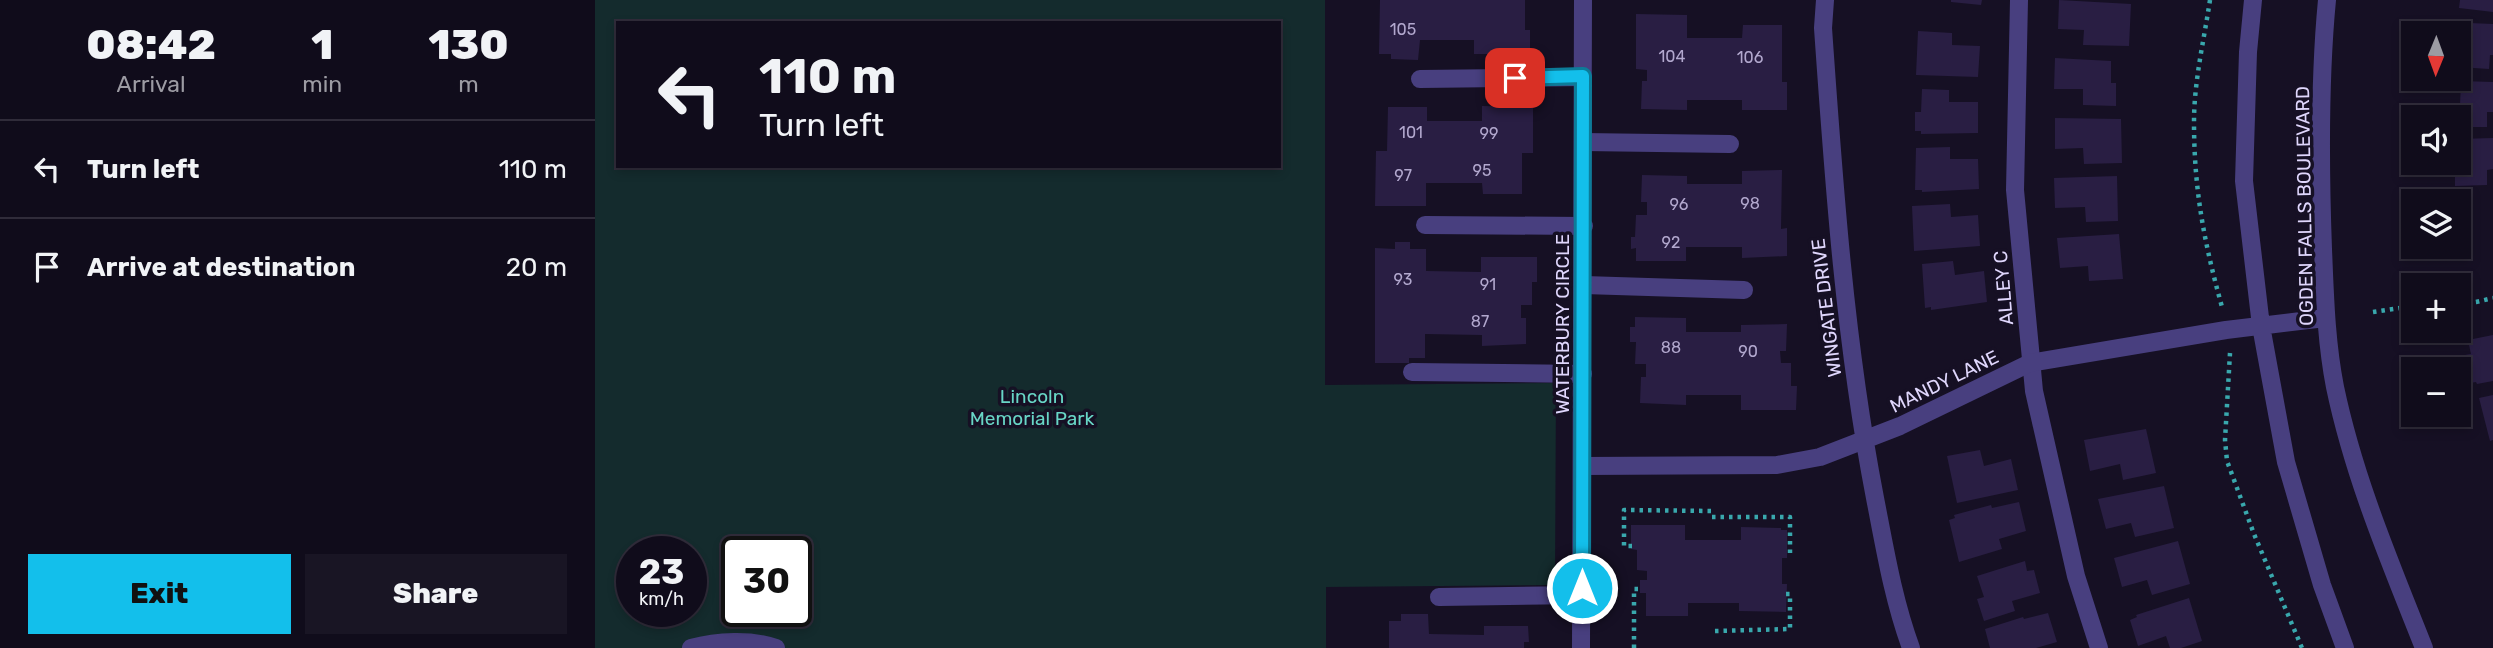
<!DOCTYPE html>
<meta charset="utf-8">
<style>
body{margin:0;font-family:Rubik,sans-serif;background:#191524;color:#f1f3f6;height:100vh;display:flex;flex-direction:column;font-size:26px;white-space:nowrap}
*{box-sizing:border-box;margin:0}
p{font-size:23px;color:#9c9ba3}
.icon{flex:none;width:38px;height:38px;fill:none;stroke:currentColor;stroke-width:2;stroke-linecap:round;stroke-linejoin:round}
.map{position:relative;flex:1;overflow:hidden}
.details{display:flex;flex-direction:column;background:#100c1b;width:595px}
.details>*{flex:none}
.guide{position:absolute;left:21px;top:21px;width:665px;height:147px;border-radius:0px;box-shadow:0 4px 10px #0003,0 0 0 2px #302c3a;background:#100c1b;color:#f1f3f6;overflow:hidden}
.needle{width:46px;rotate:181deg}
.buttons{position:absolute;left:1806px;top:21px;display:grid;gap:14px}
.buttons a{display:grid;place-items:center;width:70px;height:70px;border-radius:0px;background:#100c1b;box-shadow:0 4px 10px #0003,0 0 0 2px #302c3a;font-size:35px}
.speed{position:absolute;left:21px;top:536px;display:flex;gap:14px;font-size:35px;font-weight:700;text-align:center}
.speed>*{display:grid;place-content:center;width:91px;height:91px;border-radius:50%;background:#100c1b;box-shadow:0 4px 10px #0003,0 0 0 2px #302c3a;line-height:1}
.speed small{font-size:18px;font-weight:400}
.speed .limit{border:4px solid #111;border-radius:10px;background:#fff;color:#111}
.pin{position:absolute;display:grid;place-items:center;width:60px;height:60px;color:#fff;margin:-30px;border-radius:14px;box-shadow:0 4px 10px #0006}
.me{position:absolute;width:77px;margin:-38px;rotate:0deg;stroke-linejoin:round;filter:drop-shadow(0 0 5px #0008)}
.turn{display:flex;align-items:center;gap:24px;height:147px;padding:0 28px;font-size:32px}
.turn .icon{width:91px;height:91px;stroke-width:2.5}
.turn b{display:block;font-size:49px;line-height:60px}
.eta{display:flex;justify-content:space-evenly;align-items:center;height:119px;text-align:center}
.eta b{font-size:42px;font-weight:800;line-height:49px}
.primary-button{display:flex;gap:14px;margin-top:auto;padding:14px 28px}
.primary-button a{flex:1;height:80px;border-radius:0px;background:#13bfeb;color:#111;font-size:28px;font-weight:800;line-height:80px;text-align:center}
.primary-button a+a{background:#191524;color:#f1f3f6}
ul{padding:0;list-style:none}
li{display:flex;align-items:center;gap:21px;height:98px;padding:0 28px;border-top:2px solid #302c3a}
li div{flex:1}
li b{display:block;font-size:26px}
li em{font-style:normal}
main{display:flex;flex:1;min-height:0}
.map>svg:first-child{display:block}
.green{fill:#142b2d;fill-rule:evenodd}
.building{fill:#291e43}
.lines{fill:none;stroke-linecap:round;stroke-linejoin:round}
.path{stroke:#39a8ad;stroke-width:4.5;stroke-dasharray:3.5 5;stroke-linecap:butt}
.service{stroke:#483f7f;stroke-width:18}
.minor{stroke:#483f7f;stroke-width:18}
.route-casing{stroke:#0c7c99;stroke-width:18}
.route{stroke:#13bfeb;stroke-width:12}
.labels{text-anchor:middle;stroke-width:7;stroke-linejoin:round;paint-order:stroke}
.number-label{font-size:16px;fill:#b2a8ce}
.street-label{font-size:19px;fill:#dfd6fc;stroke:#161024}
.park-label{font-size:19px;fill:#68d6c6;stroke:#161024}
</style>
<main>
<section class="details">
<div class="eta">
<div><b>08:42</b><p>Arrival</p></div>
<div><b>1</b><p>min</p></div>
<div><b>130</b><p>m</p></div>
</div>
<ul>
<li><svg class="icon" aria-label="left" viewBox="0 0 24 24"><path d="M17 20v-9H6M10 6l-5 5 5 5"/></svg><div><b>Turn left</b></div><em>110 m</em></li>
<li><svg class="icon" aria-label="arrive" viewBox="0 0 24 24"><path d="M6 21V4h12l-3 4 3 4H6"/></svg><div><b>Arrive at destination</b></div><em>20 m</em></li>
</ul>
<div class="primary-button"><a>Exit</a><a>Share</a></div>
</section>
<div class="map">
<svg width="1898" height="648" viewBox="0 0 1898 648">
<rect width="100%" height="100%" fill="#161024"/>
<!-- green -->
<path class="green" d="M0 0H730V385L961 383 960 585 731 587V648H0ZM23 23H684V166H23ZM37 551H96V611H37ZM142 551H201V611H142Z"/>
<!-- building -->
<path class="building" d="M785 0H930V30H935V54H879V40H825L823 60 796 59V54H784Z
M1356 0H1387L1386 5 1356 2Z
M1464 0 1536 4 1534 46 1488 45 1489 30 1463 29Z
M1865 0H1898V12L1864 8Z
M1041 14 1092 15V38H1147L1148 25H1187V82H1192V110H1147V100H1092V110L1046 109 1047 81H1052V70L1041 69Z
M1851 22 1898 24V55H1895L1894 69 1864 67V33H1850Z
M1323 31 1357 33V45L1385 46 1383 77 1321 75Z
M1460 58 1516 61V83H1521V106L1488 105V89H1459Z
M1866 81 1898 82V112H1892V127H1864V117H1859V104L1865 105Z
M1327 89 1354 90V102H1383V133L1326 134V131H1320V112H1326Z
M887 106 938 107V153H927V194H888L887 183H831V206H780L781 151H792L793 107H832V121H887Z
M1460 118 1526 119 1527 163 1489 164 1488 148 1460 149Z
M1898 138V169L1892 170V185L1860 186V163H1864V139Z
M1355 147V159H1383L1384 189 1327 192V190H1320L1321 148Z
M1187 170 1186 229 1192 228V256L1147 258V247H1091V261H1041V248L1036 249V237H1040L1041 215H1052V202H1046L1047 175 1092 176V184H1147V171Z
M1522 176 1523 221 1491 222 1490 207 1460 208 1459 178Z
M1355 204 1356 217 1383 215 1385 246 1319 251 1317 206Z
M1524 234 1528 279 1494 281 1493 266 1465 268 1462 238Z
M800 242H815V249H831V271L886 272V257H942V282H937V305H926V318H931V344L887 346V335L830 334V358H814V363H780V248L800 249Z
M1358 261 1360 275 1389 271 1392 302 1336 310V307L1330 308 1327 264Z
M1040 317 1091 318V332H1146V325L1192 324 1191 351H1185L1186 363H1196V386H1202L1201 410H1146V395H1091V405L1045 403 1046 377H1051V364H1040L1041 342H1035V327H1040Z
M1898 335V381L1882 384 1881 382 1875 383 1870 355 1876 354 1873 340Z
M1898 395V440L1895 441 1884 398Z
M1551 429 1561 473 1528 480 1525 464 1495 471 1489 440Z
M1385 450 1389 466 1416 459 1423 490 1362 503 1352 456Z
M1569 486 1579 528 1540 537 1536 523 1511 529 1503 499Z
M1424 502 1431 531 1404 539 1407 549 1364 562 1354 520 1360 518 1359 515 1396 505 1397 508Z
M1036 525H1090V540H1146V527L1186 528V530H1192V558H1187V584H1192L1191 612 1144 611V603H1093V616H1051V593H1045V580H1052V571L1042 570V550L1036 549Z
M1583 541 1595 584 1557 595 1552 580 1527 587 1519 558Z
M1430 561 1432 571 1439 570 1445 593 1417 601 1420 611 1389 621 1382 599 1389 597 1382 576Z
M1594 598 1607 641 1586 648H1575L1571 636 1543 646 1535 620 1542 617 1541 615Z
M1453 613 1462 642 1441 648H1395L1390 629 1428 617 1429 619Z
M806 614H833L834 634 889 635V626H933L934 642H929V648H794V621H806Z"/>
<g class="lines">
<!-- path -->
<path class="path" d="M1615 0C1609 40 1599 81 1599 122 1599 190 1609 242 1627 307
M1864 304 1881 302 1898 298
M1778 312 1818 306
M1635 353 1630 440 1632 461 1659 534 1707 648
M1117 517H1195V553H1192
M1037 546H1029V510L1117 511
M1120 631 1195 629V594H1191
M1039 648V589H1045"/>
<!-- service -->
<path class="service" d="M1424 0 1420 190 1439 391 1481 576 1504 648
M825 79 988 77
M988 142 1135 144
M830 225 989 226
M989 285 1149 290
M817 372 988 374
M844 597 987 595
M96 648C122 641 156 639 181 648"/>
<!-- minor -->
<path class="minor" d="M1230 0 1228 28C1239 186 1250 343 1280 498 1290 549 1298 599 1316 648
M1658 0 1653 52 1649 181 1666 326 1691 462 1727 585 1750 648
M1732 0C1724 83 1725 167 1728 249 1730 296 1731 341 1740 387 1759 478 1795 562 1829 648
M987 466 1182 465 1225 457 1305 426 1435 363 1631 330 1730 318
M986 648 988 0"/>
</g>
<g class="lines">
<defs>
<path id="route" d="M920 78 988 76 987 588"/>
</defs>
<!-- route casing -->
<use href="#route" class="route-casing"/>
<!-- route -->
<use href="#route" class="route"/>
</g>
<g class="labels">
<!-- number labels -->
<g class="number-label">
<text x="808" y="35">105</text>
<text x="1077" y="62">104</text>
<text x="1155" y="63">106</text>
<text x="816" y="138">101</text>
<text x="894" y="139">99</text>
<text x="887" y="176">95</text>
<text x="808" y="181">97</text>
<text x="1155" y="209">98</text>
<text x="1084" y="210">96</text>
<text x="1076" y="248">92</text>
<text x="808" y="285">93</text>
<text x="893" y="290">91</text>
<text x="885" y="327">87</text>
<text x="1076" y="353">88</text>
<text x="1153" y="357">90</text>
</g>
<!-- street labels -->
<g class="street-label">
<text transform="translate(1709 206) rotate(-91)" y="7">OGDEN FALLS BOULEVARD</text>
<text transform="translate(1408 288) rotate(-95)" y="7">ALLEY C</text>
<text transform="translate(1231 308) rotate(-97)" y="7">WINGATE DRIVE</text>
<text transform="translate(967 324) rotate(-90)" y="7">WATERBURY CIRCLE</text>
<text transform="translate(1349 381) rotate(-26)" y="7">MANDY LANE</text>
</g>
<!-- park labels -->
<g class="park-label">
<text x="437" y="403">Lincoln<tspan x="437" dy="22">Memorial Park</tspan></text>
</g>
</g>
</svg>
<div class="buttons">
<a><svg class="needle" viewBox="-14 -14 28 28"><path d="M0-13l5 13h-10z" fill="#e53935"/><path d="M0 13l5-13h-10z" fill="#9c9ba3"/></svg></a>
<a><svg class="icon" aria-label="sound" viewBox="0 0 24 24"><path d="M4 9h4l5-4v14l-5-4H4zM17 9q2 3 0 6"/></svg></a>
<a><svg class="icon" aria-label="layers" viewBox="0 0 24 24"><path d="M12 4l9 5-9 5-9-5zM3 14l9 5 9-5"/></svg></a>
<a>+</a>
<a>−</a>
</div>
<div class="speed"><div>23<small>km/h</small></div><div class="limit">30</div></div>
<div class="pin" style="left:920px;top:78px;background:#d93025"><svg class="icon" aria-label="arrive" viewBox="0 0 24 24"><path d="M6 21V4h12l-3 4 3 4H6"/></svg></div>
<svg class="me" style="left:987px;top:588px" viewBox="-20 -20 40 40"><circle r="17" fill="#13bfeb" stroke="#fff" stroke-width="3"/><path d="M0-11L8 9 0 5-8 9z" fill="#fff"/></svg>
<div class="guide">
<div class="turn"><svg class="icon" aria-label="left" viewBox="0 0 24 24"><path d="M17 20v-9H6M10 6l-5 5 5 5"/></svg><div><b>110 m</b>Turn left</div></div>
</div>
</div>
</main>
